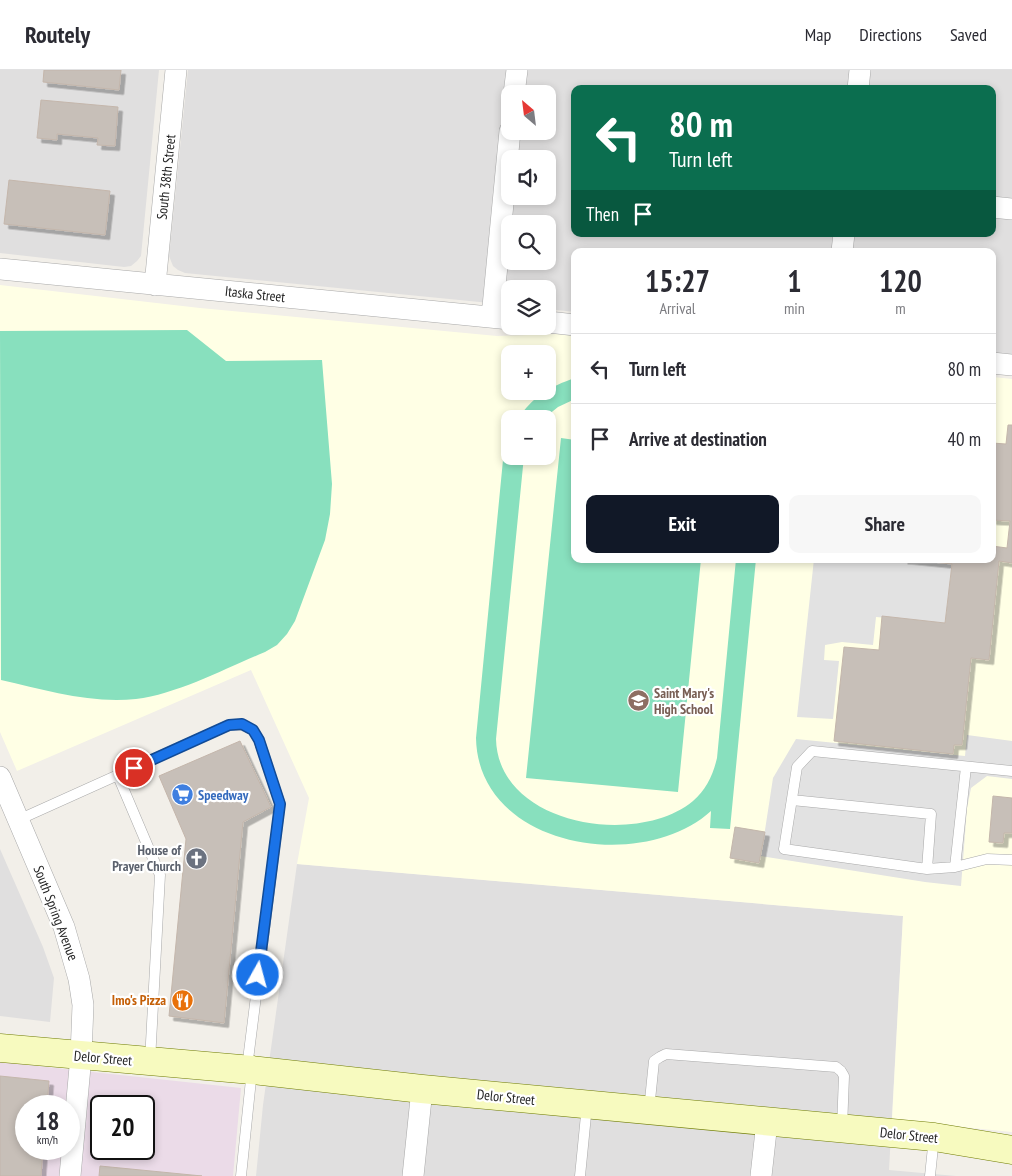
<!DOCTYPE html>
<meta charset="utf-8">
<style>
body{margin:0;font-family:"PT Sans Narrow",sans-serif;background:#f7f7f7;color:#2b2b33;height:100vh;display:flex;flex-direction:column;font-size:19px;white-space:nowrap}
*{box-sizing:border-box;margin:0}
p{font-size:16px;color:#7c7c81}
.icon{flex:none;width:28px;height:28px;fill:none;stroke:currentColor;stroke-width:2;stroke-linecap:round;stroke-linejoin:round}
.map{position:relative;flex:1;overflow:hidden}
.sheet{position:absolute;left:571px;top:178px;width:425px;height:315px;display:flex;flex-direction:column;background:#fff;border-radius:10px;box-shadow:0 2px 8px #0003}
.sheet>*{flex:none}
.top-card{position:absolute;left:571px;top:15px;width:425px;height:152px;border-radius:10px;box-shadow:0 2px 8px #0003;background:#0b6e4f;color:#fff;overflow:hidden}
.needle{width:32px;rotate:332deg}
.controls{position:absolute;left:501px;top:15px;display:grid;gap:10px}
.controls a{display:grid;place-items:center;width:55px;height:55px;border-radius:10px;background:#fff;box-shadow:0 2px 8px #0003;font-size:25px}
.speed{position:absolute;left:15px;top:1025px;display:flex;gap:10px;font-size:25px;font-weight:700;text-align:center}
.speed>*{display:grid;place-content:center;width:65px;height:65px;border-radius:50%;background:#fff;box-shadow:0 2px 8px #0003;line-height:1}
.speed small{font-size:12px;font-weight:400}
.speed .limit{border:2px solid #111;border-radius:8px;background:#fff;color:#111}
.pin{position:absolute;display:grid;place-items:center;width:42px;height:42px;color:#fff;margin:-21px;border:2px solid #fff;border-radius:50%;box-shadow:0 1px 5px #0007}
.me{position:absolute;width:55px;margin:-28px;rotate:7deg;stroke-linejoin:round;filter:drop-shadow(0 0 4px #0008)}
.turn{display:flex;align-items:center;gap:18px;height:105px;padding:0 15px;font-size:22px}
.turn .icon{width:65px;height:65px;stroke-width:2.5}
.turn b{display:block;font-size:35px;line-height:42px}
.then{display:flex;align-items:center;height:48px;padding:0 15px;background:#0003;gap:10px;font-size:19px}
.eta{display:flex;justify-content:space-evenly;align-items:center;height:85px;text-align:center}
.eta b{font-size:30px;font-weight:700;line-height:35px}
.action{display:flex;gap:10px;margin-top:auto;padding:10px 15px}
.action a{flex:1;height:58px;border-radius:10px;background:#111827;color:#fff;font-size:20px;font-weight:700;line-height:58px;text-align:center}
.action a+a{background:#f7f7f7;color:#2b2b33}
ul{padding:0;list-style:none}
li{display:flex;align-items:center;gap:15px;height:70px;padding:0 15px;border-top:1px solid #e1e1e2}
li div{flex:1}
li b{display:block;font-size:19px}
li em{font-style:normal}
header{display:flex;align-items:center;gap:30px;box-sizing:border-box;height:70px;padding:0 25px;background:#fff;border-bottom:1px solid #e1e1e2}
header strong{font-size:24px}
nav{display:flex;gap:28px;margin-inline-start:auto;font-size:18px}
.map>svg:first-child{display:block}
.residential{fill:#e0dfdf;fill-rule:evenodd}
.industrial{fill:#ebdbe8;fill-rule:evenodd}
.education{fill:#ffffe5;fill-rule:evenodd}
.pitch{fill:#88e0be}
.parking{fill:#e2e2e2}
.building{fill:#c7bfb8;stroke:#c4b6ab;filter:url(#shadow)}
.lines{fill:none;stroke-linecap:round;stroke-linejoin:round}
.lane-casing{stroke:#a9a9a9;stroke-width:11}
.street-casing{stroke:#a9a9a9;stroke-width:22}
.secondary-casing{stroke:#707d05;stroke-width:29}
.lane{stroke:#fff;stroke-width:10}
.street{stroke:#fff;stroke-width:21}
.secondary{stroke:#f7fabf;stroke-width:28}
.route-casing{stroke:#114b97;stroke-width:12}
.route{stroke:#1a73e8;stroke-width:9}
.labels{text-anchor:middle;stroke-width:4.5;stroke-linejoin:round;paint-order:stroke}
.street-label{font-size:14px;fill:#222;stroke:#fff}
.education-label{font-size:14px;font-weight:bold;fill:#785e54;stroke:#fff;text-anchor:start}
.shop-label{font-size:14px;font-weight:bold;fill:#366cbe;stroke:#fff;text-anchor:start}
.worship-label{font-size:14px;font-weight:bold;fill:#5b616d;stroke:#fff;text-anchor:end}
.food-label{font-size:14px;font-weight:bold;fill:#c56008;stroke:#fff;text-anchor:end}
</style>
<header>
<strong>Routely</strong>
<nav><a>Map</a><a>Directions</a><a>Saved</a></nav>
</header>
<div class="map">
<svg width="1012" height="1106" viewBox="0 0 1012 1106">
<defs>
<filter id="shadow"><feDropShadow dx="4.5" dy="4.5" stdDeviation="0" flood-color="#0004"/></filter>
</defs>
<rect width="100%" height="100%" fill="#f2efe9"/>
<!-- residential -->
<path class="residential" d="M0 0H159L141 186 137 191 131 196 124 197 0 183Z
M188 0H1012V286L993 284 992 181H575V242L548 239V219H510V235L185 203 178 200 173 196 169 186ZM575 19H992V164H575ZM510 24H548V61H510ZM510 89H548V126H510ZM510 154H548V191H510Z
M0 779 43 877 54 908 50 952 0 946Z
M297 794 903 846 889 1100 956 1106H256L263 1035Z"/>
<!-- industrial -->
<path class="industrial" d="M0 992 241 1018 233 1106H0ZM26 1036H69V1079H26ZM101 1036H144V1079H101Z"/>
<!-- education -->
<path class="education" d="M0 215 200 238 497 266 557 264 575 266V489H992L993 307 1012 309V1062L892 1050 903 846 297 794 309 728 251 600 17 701 0 662ZM510 284H548V321H510ZM510 349H548V386H510Z"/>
<!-- pitch -->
<path class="pitch" d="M187 260 226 291 322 290 332 414 330 444 325 470 295 551 287 564 277 575 265 582C226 598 178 624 136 629 91 634 45 620 1 610L0 261Z
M575 308V329L558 337 543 349H518C532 327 551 316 575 308Z
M510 363V386H524L496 669C498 755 636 778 693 731 706 720 713 705 717 688L736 489H756L730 759 710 758 711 741C642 804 478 778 476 668L503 390Z
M561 368 575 370V489H701L678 722 526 708Z"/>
<!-- parking -->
<path class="parking" d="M814 489H903L952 494 945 553 876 547 873 575 842 572 825 575 824 590 839 591 833 649 797 647Z
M967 665 1012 671V709L987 706 971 718 967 738 961 816 925 812 761 786 773 708 796 669 965 686Z"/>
<!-- building -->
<path class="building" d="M44 0H121L119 20 43 12Z
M41 30 118 37 115 76 97 75 98 68 57 64V70L37 68Z
M9 110 110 121 105 165 4 154Z
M1008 355H1012V493L999 491 989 590 971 588 962 675H954L953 684 834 671 844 577 879 580 882 546 945 553 952 494 903 489H992V476L1007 478 1010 451 992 450V373L1006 374Z
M240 671 271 737 243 752 224 953 169 946 186 769 159 706Z
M993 726 1012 728V763H1004L1003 773 989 772Z
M735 757 765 762 759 793 730 788Z
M0 1006 49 1011 47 1036H26V1079H43L41 1106H0Z
M100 1096 202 1106H99Z"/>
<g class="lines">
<defs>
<path id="lane" d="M1012 701 812 681 797 697 784 779 927 799 955 797 987 789 1012 790
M118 706 160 805 150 991
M792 730 931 744 927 799
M18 750 229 655H242L253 660 259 670 280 734 247 998
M955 797 966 697
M649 1040 654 991 660 987 666 984 836 997 841 1001 844 1006 842 1058
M241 1106 252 1000
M580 1106 587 1035
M930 1106 934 1067"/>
<path id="street" d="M858 19 860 0
M514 24 517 0
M992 137 1012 139
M842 181 844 164
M0 199 510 249
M155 215 176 0
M492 247 510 61
M548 252 575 255
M992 293 1012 295
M0 707 64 857 79 909 83 935 81 986 70 1106
M413 1106 422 1019
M761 1106 767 1052"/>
<path id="secondary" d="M0 978 252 1000 422 1019 934 1067 1012 1080"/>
</defs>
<!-- lane casing -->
<use href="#lane" class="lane-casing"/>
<!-- street casing -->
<use href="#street" class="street-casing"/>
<!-- secondary casing -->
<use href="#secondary" class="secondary-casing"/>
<!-- lane -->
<use href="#lane" class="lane"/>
<!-- street -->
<use href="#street" class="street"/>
<!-- secondary -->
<use href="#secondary" class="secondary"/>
</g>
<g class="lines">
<defs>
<path id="route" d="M134 698 229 655 242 654 253 660 259 670 280 734 258 905"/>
</defs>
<!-- route casing -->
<use href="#route" class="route-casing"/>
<!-- route -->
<use href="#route" class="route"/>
</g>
<!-- icons -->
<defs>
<symbol id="school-disc" viewBox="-11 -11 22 22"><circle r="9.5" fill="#8d6e63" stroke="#fff"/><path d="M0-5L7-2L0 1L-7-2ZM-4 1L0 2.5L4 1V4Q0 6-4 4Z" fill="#fff"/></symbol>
<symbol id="supermarket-disc" viewBox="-11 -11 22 22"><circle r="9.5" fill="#3f7fe0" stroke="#fff"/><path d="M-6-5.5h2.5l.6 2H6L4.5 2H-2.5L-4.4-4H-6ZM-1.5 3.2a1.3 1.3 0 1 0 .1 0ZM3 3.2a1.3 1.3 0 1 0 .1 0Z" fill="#fff"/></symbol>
<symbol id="church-disc" viewBox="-11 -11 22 22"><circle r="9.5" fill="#6b7280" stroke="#fff"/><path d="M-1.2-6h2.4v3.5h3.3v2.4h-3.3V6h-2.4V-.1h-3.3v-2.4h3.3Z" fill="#fff"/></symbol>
<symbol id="restaurant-disc" viewBox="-11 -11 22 22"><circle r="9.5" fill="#e8710a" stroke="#fff"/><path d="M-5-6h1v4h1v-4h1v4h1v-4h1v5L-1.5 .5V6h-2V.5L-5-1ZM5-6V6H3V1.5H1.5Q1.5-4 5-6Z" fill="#fff"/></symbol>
</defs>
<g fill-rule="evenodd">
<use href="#school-disc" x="626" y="618" width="25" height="25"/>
<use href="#supermarket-disc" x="170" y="712" width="25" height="25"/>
<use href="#church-disc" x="184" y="776" width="25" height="25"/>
<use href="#restaurant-disc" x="170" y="918" width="25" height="25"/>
</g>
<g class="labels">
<!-- street labels -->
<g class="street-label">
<text transform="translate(166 107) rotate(-84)" y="5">South 38th Street</text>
<text transform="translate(255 224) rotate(6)" y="5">Itaska Street</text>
<text transform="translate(56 843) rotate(69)" y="5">South Spring Avenue</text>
<text transform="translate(103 988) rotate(5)" y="5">Delor Street</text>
<text transform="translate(506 1027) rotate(6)" y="5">Delor Street</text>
<text transform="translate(909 1065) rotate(6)" y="5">Delor Street</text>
</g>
<!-- education labels -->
<g class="education-label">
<text x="654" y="628">Saint Mary's<tspan x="654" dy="16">High School</tspan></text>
</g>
<!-- shop labels -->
<g class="shop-label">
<text x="198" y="730">Speedway</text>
</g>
<!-- worship labels -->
<g class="worship-label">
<text x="181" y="785">House of<tspan x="181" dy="16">Prayer Church</tspan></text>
</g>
<!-- food labels -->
<g class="food-label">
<text x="166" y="935">Imo's Pizza</text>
</g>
</g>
</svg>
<div class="controls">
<a><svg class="needle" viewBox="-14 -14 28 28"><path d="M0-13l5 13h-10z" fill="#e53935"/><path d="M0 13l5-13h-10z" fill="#7c7c81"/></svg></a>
<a><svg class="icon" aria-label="sound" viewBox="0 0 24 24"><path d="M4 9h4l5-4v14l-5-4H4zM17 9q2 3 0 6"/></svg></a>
<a><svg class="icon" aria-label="search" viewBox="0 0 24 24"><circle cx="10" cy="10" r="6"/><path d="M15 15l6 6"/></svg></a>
<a><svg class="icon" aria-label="layers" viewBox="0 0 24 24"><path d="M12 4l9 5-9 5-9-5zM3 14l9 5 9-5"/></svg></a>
<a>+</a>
<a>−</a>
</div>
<div class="speed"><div>18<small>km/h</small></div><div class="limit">20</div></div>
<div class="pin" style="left:134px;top:698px;background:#d93025"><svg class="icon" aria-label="arrive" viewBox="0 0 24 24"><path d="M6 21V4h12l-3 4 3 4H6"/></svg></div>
<svg class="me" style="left:258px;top:905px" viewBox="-20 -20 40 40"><circle r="17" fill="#1a73e8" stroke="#fff" stroke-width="3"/><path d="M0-11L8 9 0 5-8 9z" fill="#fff"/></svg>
<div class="top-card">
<div class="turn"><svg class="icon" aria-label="left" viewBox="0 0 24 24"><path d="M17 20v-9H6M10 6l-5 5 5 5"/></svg><div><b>80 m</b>Turn left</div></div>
<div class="then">Then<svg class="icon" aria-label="arrive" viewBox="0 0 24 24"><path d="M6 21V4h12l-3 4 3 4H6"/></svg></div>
</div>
<section class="sheet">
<div class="eta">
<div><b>15:27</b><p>Arrival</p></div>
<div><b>1</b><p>min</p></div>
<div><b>120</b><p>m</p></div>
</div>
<ul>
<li><svg class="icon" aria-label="left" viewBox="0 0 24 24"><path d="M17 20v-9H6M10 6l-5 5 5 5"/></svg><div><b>Turn left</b></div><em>80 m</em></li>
<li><svg class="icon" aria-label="arrive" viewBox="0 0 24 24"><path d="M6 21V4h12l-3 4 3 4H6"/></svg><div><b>Arrive at destination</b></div><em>40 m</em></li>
</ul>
<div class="action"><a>Exit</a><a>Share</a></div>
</section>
</div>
